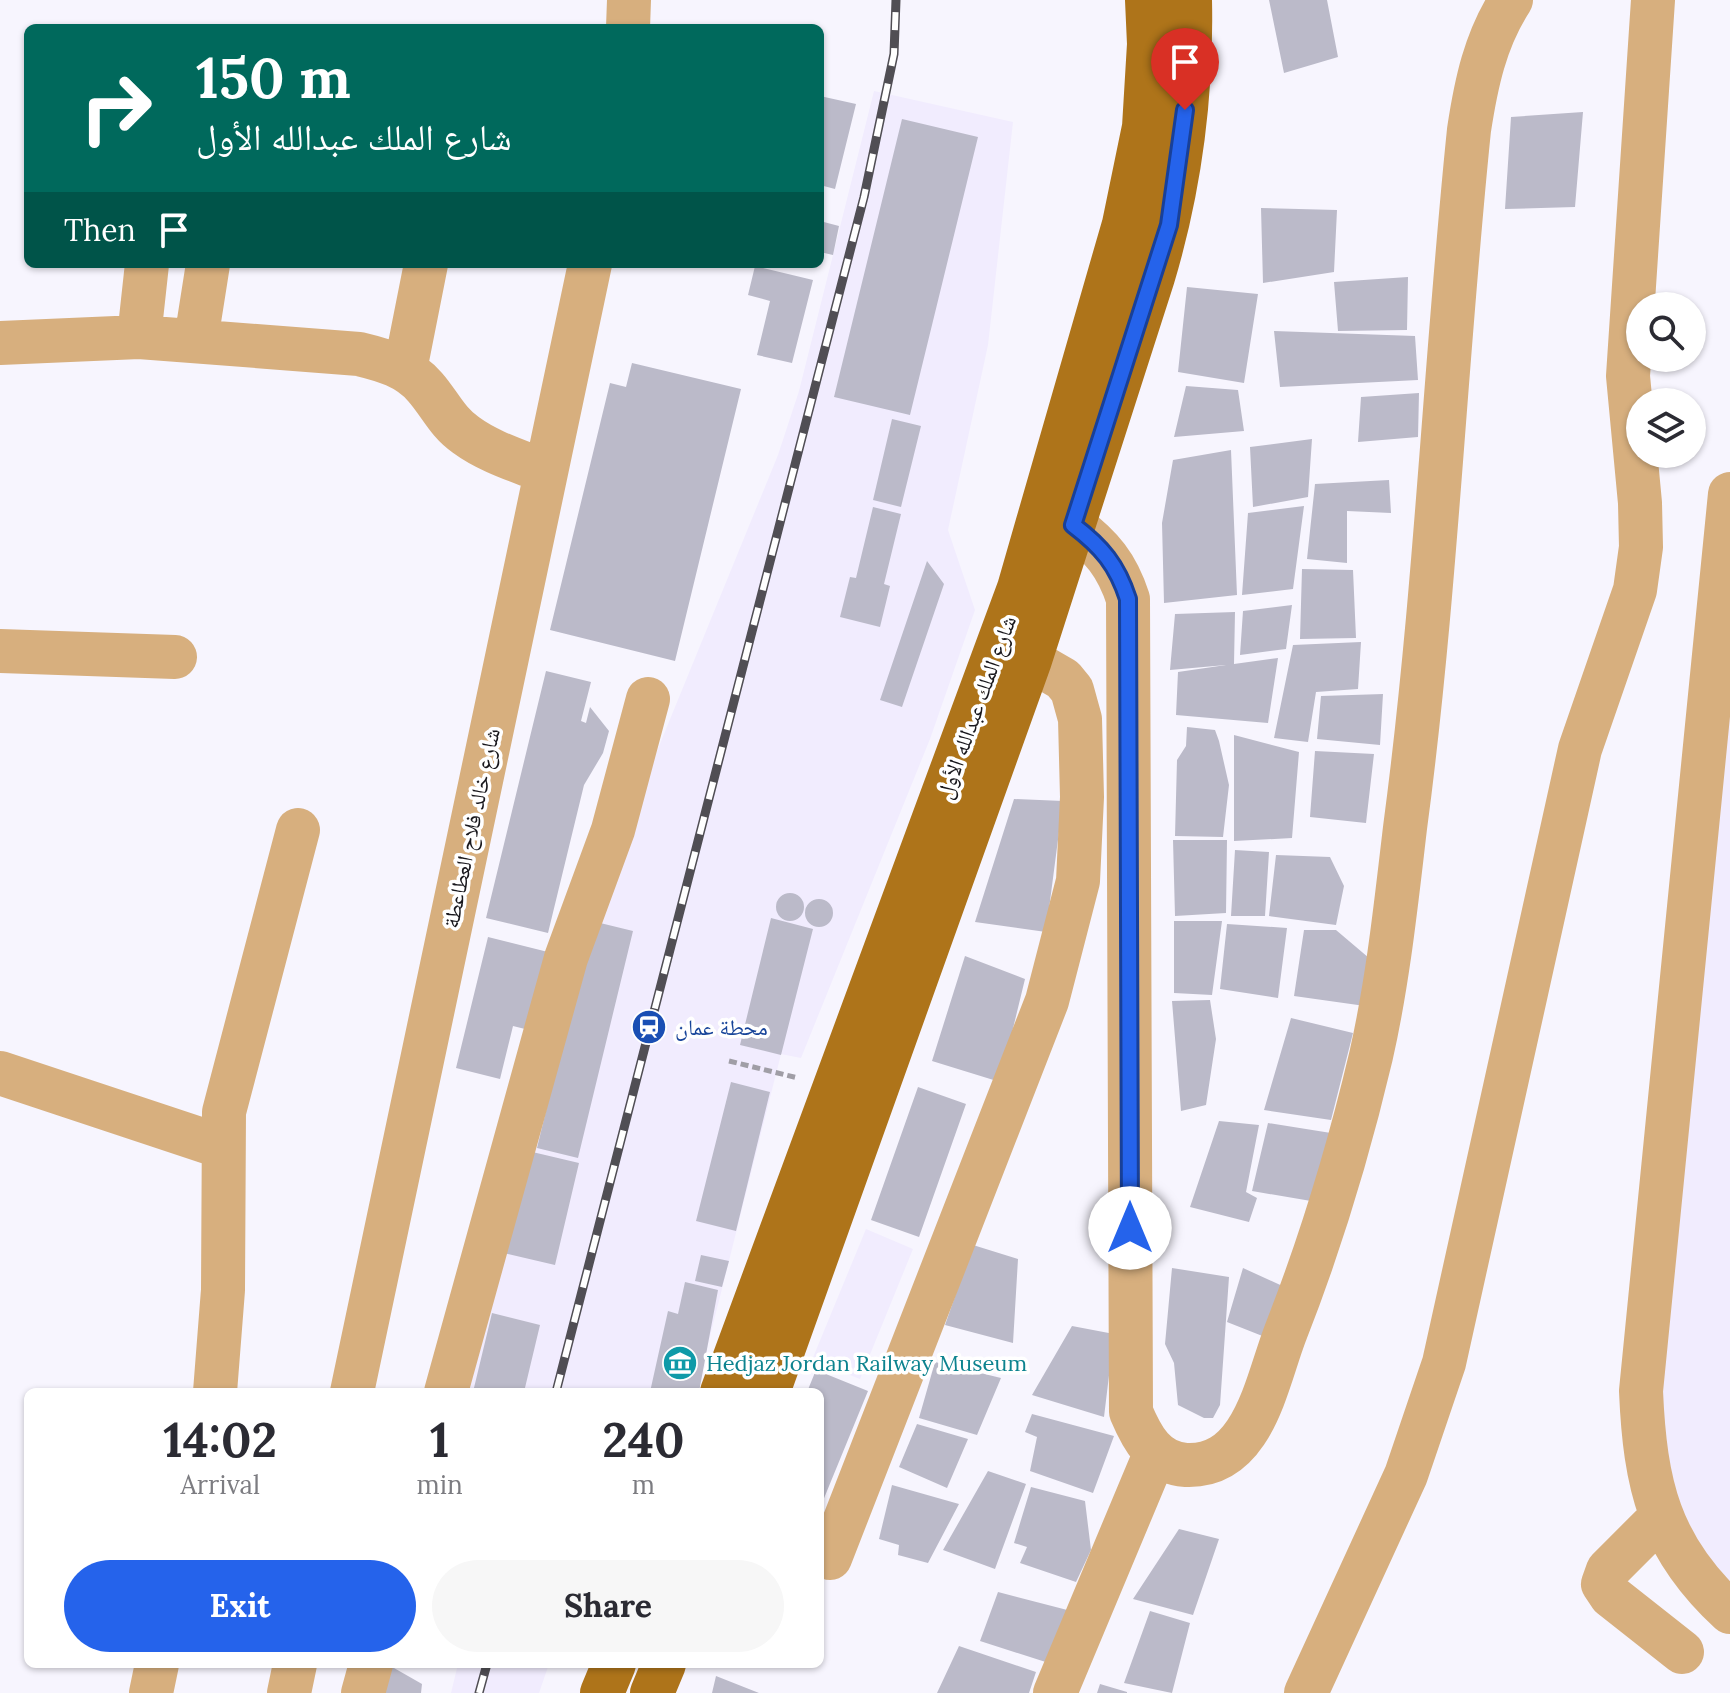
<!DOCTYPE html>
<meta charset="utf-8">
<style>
:root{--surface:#fff;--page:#f7f7f7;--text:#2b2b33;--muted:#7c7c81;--accent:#2563eb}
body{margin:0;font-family:Lora,"Noto Naskh Arabic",serif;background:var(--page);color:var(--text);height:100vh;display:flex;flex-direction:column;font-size:30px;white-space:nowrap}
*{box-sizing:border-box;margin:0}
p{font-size:26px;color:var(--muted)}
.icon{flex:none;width:44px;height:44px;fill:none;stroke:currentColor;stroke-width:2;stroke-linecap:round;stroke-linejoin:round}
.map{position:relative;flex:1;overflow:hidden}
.sheet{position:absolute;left:24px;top:1388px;width:800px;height:280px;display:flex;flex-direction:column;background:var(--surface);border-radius:12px;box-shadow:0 2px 6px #0004}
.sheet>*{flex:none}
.guide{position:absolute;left:24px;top:24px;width:800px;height:244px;border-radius:12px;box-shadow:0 2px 6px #0004;background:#00695c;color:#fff;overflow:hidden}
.controls{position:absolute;left:1626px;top:292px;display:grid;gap:16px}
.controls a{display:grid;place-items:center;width:80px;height:80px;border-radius:50%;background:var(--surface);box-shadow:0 2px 6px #0004;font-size:40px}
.pin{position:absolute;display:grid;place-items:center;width:68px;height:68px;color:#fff;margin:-82px -34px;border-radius:50% 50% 50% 0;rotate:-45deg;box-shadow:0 0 8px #0007}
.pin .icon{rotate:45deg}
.me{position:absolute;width:88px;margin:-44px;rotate:0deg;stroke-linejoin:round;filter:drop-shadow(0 0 6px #0008)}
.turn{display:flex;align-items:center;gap:28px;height:168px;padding:0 40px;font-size:36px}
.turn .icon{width:104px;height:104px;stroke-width:2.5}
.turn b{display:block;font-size:56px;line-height:68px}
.then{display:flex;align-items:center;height:76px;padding:0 40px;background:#0003;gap:16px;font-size:30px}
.eta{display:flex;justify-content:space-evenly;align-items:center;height:136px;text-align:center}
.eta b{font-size:48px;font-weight:700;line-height:56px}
.cta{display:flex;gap:16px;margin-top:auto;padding:16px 40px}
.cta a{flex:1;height:92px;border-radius:48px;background:var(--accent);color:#fff;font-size:32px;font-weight:700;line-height:92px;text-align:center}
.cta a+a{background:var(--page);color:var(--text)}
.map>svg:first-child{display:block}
.built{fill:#f1ecfe}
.building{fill:#bbbac9}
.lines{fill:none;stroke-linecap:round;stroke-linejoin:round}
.path{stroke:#a09ea6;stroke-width:5;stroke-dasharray:8 4;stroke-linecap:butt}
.minor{stroke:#d7af7e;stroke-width:44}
.major{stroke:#ae741a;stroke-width:44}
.rail-casing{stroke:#504e54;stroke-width:9}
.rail{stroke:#fff;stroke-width:6;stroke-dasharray:18;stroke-linecap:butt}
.route-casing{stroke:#184099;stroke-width:20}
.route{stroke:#2563eb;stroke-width:14}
.labels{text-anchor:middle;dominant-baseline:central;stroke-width:7;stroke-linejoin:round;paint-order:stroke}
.street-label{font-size:22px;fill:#18171c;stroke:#fff}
.transit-label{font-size:22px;fill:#164399;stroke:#fff;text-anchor:start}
.culture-label{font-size:22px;fill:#0d838f;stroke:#fff;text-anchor:start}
</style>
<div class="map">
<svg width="1730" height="1693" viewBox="0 0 1730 1693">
<rect width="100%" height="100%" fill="#f7f5fe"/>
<path class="built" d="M 874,91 L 1013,122 L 988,345 L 948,530 L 975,610 L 930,739 L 801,1058 L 781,1054 L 696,1392 L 468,1392 L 588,920 L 778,455 L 799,391 Z
M 1730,625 L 1730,1582 L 1703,1561 L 1667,1499 L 1656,1375 Z
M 866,1229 L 913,1249 L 860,1379 L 812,1360 Z
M 458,1664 L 549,1664 L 539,1693 L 451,1693 Z"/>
<path class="building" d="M 1269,0 L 1327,0 L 1338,57 L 1284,73 Z
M 820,96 L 856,104 L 835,189 L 820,185 Z
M 1583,112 L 1575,207 L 1505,209 L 1511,117 Z
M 902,119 L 978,137 L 910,415 L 834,397 Z
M 1261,208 L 1337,210 L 1334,272 L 1263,283 Z
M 820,221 L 839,226 L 833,255 L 820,252 Z
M 755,266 L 813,280 L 792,363 L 757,355 L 770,301 L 748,295 Z
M 1408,277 L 1407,330 L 1338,331 L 1334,282 Z
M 1187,287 L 1258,294 L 1244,383 L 1178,372 Z
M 1274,331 L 1415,336 L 1418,380 L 1280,387 Z
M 632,363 L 741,389 L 675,661 L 550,630 L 610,383 L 626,387 Z
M 1186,386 L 1238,390 L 1244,431 L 1174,437 Z
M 1419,393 L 1418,437 L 1358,442 L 1361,397 Z
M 892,419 L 921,426 L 901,507 L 873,500 Z
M 1312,439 L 1308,497 L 1253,507 L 1250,447 Z
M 1231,450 L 1237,595 L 1164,603 L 1162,523 L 1173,460 Z
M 1389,480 L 1391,513 L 1347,511 L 1347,563 L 1307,559 L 1315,484 Z
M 1304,506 L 1293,589 L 1242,595 L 1248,513 Z
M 873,507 L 901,514 L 884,584 L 890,586 L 880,627 L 840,617 L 850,577 L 856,578 Z
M 927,561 L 944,584 L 902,707 L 880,700 Z
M 1302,569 L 1353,570 L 1356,638 L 1300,639 Z
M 1292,605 L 1286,649 L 1240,655 L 1243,611 Z
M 1235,612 L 1234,664 L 1278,658 L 1268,723 L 1176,715 L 1178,672 L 1226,665 L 1170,670 L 1175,614 Z
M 1361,642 L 1358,689 L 1316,692 L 1308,742 L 1274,738 L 1293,645 Z
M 546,671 L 591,682 L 581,721 L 586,723 L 590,707 L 609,731 L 603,753 L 584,785 L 548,933 L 486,918 Z
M 1383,694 L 1380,745 L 1317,739 L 1321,696 Z
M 1187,727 L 1215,730 L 1219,741 L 1229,785 L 1223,837 L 1175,836 L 1177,760 L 1186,746 Z
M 1234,735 L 1299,752 L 1292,838 L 1234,841 Z
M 1315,751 L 1374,754 L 1366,823 L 1310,817 Z
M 1014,799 L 1063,801 L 1046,932 L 975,922 Z
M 1173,840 L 1227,840 L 1226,913 L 1175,916 Z
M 1235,850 L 1269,852 L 1265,916 L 1231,916 Z
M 1276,855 L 1330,857 L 1344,886 L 1336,925 L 1269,916 Z
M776 907a14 14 0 1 1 28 0a14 14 0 1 1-28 0Z
M805 913a14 14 0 1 1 28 0a14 14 0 1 1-28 0Z
M 771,918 L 813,929 L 781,1055 L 740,1045 Z
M 592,921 L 633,931 L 578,1158 L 537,1148 Z
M 1174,921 L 1222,921 L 1212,995 L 1174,993 Z
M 1227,924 L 1287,928 L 1278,998 L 1220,989 Z
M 1304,930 L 1336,930 L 1369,958 L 1365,1006 L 1294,996 Z
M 488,937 L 548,952 L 529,1030 L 513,1026 L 500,1079 L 456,1068 Z
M 965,956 L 1025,979 L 1000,1082 L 932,1061 Z
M 1210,1000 L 1216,1039 L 1206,1105 L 1181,1111 L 1172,1001 Z
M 1291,1018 L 1353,1033 L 1331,1120 L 1264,1110 Z
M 731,1082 L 770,1092 L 736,1231 L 696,1221 Z
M 918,1087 L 966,1104 L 919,1237 L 871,1220 Z
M 1219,1121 L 1259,1125 L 1246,1192 L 1257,1198 L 1249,1222 L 1190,1207 Z
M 1268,1123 L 1331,1133 L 1311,1201 L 1252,1191 Z
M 524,1150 L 579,1163 L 555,1265 L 499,1252 Z
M 973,1245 L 1018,1259 L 1013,1343 L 945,1325 Z
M 701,1255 L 729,1261 L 722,1287 L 695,1281 Z
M 1172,1268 L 1229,1277 L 1220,1405 L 1213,1418 L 1204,1418 L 1178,1405 L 1174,1363 L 1165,1344 Z
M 1243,1268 L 1289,1289 L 1270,1339 L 1227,1322 Z
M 685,1282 L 718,1290 L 699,1392 L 650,1392 L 668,1311 L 678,1314 Z
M 492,1313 L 540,1325 L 524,1392 L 473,1392 Z
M 1072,1326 L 1114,1334 L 1104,1417 L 1032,1395 Z
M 935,1362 L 1001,1378 L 977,1435 L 919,1418 Z
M 816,1370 L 868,1391 L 820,1508 L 820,1392 L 807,1392 Z
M 1032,1414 L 1114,1436 L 1093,1493 L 1030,1471 L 1037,1437 L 1025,1432 Z
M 917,1424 L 968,1439 L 947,1488 L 899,1467 Z
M 988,1471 L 1026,1484 L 995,1569 L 943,1550 Z
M 892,1485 L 959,1504 L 928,1563 L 898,1555 L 899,1545 L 879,1539 Z
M 1031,1487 L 1085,1501 L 1091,1550 L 1076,1582 L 1020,1563 L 1027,1547 L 1014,1543 Z
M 1179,1529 L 1219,1539 L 1193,1615 L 1133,1599 Z
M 998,1592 L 1075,1612 L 1055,1665 L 980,1641 Z
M 1150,1611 L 1190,1623 L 1172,1693 L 1124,1683 Z
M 959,1646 L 1036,1672 L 1029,1693 L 937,1693 Z
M 387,1664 L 422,1684 L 421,1693 L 376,1693 Z
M 716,1676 L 759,1693 L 712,1693 Z
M 1100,1684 L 1127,1692 L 1127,1693 L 1097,1693 Z"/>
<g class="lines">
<path class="path" d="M 729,1061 L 798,1078"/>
<path class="minor" d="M 628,28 L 629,0
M 139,337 L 147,264
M 196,340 L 208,264
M 0,343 L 139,337 L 359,354 C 384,360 408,367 425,387 C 440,404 447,422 466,435 C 489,452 519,461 546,472
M 405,370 L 426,264
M 1730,494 L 1641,1391 C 1645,1484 1659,1547 1730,1612
M 1073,525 C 1102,547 1117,565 1128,599 L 1131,1412 C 1142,1438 1155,1463 1186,1465 C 1253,1468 1266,1384 1285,1334 C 1320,1245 1349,1149 1371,1056 C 1388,981 1396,904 1405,828 C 1436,596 1445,362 1469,130 C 1476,84 1485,40 1511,0
M 0,651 L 175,657
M 0,1073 L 223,1147
M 215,1392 L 223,1290 L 224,1112 L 298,830
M 352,1392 L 590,264
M 446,1392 L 566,958 L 613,830 L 648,699
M 1660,1518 L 1608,1570 L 1603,1584 L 1611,1596 L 1682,1652
M 830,1558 L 1047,1001 L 1078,881 L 1082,797 L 1080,719 L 1072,690 L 1063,679 L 1030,660
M 151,1693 L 157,1664
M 289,1693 L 295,1664
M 363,1693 L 371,1664
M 1055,1693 L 1155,1454
M 1306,1693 L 1406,1475 L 1444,1363 L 1580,749 L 1635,590 L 1641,547 L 1640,503 L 1628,376 L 1653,0"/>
<path class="major" d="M 722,1392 L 1019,588 L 1124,224 L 1144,127 L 1149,44 L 1147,0
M 768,1392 L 1030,660 L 1153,277 C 1180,187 1192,94 1190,0
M 602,1693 L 614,1664
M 652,1693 L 664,1664"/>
<g class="rail-casing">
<path id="rail" d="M 556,1392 L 864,197 L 894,54 L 896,0
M 479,1693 L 487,1664"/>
</g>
<use href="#rail" class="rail"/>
</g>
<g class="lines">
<g class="route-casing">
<path id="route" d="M 1130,1228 L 1128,599 C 1117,565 1102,547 1073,525 L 1169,225 L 1185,110"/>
</g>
<use href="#route" class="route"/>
</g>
<defs>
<g id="station-disc" transform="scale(1.8)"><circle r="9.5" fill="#1a4fb4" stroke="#fff"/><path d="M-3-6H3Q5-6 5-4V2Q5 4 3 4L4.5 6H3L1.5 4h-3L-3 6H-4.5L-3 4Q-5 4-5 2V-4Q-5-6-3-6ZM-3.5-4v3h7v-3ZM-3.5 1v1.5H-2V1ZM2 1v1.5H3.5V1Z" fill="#fff"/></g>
<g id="museum-disc" transform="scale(1.8)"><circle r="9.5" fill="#0f9aa8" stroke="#fff"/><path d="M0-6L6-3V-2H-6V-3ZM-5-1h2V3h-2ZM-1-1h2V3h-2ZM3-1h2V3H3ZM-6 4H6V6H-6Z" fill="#fff"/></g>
</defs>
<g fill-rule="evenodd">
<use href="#station-disc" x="649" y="1027"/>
<use href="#museum-disc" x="680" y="1363"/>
</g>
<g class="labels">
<g class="street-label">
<text transform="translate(976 707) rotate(-70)">شارع الملك عبدالله الأول</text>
<text transform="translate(471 828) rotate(-78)">شارع خالد فلاح العطاعطة</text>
</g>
<g class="transit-label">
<text x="675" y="1027">محطة عمان</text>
</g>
<g class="culture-label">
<text x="706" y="1363">Hedjaz Jordan Railway Museum</text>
</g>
</g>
</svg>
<div class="controls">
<a><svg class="icon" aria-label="search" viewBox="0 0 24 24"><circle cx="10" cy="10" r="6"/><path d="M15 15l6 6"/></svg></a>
<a><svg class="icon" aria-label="layers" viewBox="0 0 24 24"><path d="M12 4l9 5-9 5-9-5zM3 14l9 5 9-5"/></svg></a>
</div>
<div class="pin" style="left:1185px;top:110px;background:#d93025"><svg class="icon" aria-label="arrive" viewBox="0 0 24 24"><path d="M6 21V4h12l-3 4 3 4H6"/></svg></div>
<svg class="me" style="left:1130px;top:1228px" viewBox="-20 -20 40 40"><circle r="19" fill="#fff"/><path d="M0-13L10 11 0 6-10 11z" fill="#2563eb"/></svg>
<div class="guide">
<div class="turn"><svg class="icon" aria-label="right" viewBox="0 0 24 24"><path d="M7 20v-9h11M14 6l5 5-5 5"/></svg><div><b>150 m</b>شارع الملك عبدالله الأول</div></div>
<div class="then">Then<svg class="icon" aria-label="arrive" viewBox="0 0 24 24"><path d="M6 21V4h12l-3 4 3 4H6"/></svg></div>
</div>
<section class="sheet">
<div class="eta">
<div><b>14:02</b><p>Arrival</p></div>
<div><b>1</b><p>min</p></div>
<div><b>240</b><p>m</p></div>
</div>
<div class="cta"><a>Exit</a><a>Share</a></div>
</section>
</div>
